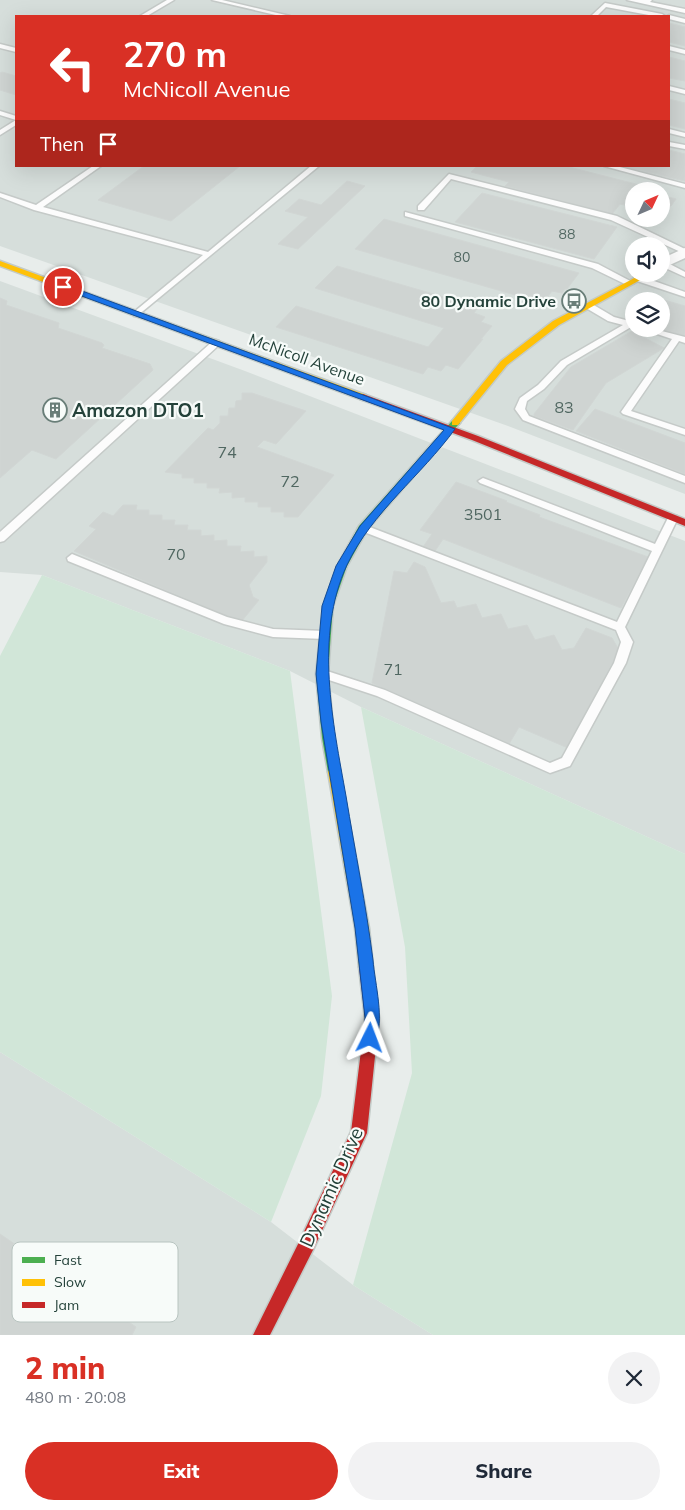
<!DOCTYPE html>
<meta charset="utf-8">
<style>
:root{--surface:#fff;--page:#f2f2f3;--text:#1f2937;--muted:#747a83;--accent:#d93025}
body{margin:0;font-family:Mulish,sans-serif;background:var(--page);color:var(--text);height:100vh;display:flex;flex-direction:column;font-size:19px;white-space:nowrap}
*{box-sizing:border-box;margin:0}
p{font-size:16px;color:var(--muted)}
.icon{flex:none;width:28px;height:28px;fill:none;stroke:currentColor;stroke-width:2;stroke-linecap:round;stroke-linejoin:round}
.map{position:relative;height:1335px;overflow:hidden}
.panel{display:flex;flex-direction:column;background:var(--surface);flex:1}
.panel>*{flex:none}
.hud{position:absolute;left:15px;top:15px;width:655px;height:152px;border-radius:0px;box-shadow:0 5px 20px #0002;background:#d93025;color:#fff;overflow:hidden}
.needle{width:32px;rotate:46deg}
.fabs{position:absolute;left:625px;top:182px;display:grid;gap:10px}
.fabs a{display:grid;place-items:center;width:45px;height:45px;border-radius:50%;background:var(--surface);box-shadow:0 5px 20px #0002;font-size:25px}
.pin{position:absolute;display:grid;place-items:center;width:42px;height:42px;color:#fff;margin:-21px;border:2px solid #fff;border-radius:50%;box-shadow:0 1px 5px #0007}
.me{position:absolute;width:55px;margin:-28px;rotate:3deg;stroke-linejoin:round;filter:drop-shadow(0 0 4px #0008)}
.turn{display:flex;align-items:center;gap:18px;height:105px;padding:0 25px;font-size:22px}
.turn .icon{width:65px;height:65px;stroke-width:2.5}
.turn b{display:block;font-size:35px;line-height:42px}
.then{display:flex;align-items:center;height:48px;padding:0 25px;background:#0003;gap:10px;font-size:19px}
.round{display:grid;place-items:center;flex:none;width:52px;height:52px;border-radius:26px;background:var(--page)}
.summary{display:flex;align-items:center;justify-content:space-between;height:85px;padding:0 25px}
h1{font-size:30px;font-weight:800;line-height:38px;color:var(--accent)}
.cta{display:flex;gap:10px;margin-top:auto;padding:10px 25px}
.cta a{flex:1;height:58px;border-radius:30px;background:var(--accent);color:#fff;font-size:20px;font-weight:800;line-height:58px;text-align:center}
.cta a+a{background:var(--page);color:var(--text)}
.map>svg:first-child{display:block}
.built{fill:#d6dedb;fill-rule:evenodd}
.green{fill:#d1e6d8}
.building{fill:#cfd4d2;stroke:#d1d6d4}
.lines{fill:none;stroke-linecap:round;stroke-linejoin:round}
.lane-casing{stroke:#c5cac8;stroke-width:3}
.street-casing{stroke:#c5cac8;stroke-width:3}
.fast-casing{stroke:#c3cbc8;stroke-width:3}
.slow-casing{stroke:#c3cbc8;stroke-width:3}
.jam-casing{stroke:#c3cbc8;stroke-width:3}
.lane{fill:#fcfcfc;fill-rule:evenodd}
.street{fill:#fcfcfc;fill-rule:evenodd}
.fast{fill:#4caf50;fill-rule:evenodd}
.slow{fill:#ffc107;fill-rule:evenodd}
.jam{fill:#c62828;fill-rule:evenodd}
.route{fill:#1a73e8;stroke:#114b97}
.labels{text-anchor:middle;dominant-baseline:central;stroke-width:4.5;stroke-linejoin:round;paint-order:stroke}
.far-number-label{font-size:14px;fill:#506761}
.far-poi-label{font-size:16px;font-weight:bold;fill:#24423a;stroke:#f7fbf9;text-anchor:end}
.far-street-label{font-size:16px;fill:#24423a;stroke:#f7fbf9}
.number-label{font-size:16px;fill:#506761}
.poi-label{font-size:19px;font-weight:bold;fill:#24423a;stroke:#f7fbf9;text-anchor:start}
.street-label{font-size:19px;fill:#24423a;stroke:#f7fbf9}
.key{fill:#f7fbf9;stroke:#b8c4c0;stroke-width:1}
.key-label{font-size:14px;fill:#24423a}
</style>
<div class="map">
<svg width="685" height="1335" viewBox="0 0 685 1335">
<rect width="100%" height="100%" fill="#e8edeb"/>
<path class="built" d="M 0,0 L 685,0 L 685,494 L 508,426 L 0,246 ZM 16,16 L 669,16 L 669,166 L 16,166 ZM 634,191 L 661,191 L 661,219 L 634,219 ZM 634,246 L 661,246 L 661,274 L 634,274 ZM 634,301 L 661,301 L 661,329 L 634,329 Z
M 0,281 L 245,371 L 685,541 L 685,854 L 361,707 L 290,671 L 42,575 L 0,572 Z
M 0,1052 L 271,1222 L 353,1285 L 433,1335 L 0,1335 Z"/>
<path class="green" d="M 42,575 L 290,671 L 332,996 L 321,1096 L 271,1222 L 0,1052 L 0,656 Z
M 361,707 L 685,854 L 685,1335 L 433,1335 L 353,1285 L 412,1073 L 405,947 Z"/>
<path class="building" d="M 669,23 L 685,27 L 685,46 L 669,42 Z
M 669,57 L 685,61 L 685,81 L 669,78 Z
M 2,72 L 16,76 L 16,95 L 0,90 L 0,73 Z
M 669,99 L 685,103 L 685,129 L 669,125 Z
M 669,150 L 685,154 L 685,181 L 623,167 L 669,166 Z
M 144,166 L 240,166 L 171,221 L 98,200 Z
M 477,166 L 565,166 L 663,191 L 661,193 L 661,191 L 634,191 L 634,207 L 620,204 L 612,214 L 505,186 L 509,182 L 471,172 Z
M 347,181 L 365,186 L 298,249 L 278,244 L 308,217 L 285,211 L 288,209 L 299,199 L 321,205 Z
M 482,193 L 617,227 L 594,259 L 455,222 Z
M 661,195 L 676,199 L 671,206 L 667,206 L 665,208 L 668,211 L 661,211 Z
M 384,219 L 579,273 L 567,289 L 565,289 L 562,293 L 552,291 L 543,303 L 355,249 Z
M 337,266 L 478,307 L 474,313 L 485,317 L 481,322 L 492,326 L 481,339 L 483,339 L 458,369 L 446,365 L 441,371 L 428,367 L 423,374 L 276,327 L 296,306 L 428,347 L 444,328 L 315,288 Z
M 0,298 L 7,301 L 6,305 L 59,323 L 58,328 L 102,343 L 104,345 L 102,348 L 150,364 L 153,370 L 56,459 L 32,450 L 0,478 Z
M 664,300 L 685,306 L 685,337 L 658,329 L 661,329 L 661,302 Z
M 632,331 L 664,348 L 606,383 L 573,430 L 534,416 L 534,414 L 571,367 Z
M 242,393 L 252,393 L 306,411 L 276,444 L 264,440 L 257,447 L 334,475 L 298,517 L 284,517 L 284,512 L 271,512 L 271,507 L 258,507 L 258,502 L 245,502 L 245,497 L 232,498 L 232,492 L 219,493 L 220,488 L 207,488 L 207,483 L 194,483 L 194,478 L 182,478 L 182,474 L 165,472 L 208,428 L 213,430 L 220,423 L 220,416 L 228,416 L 229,408 L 235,408 L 236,401 L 242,400 Z
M 595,409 L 685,443 L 685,474 L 576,431 Z
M 456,482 L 507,501 L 506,502 L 540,515 L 539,517 L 648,557 L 621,608 L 443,539 L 435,551 L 423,547 L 432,534 L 420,530 Z
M 123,505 L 137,505 L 136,510 L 149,510 L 149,515 L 162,515 L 162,520 L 175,520 L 174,525 L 188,525 L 187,530 L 201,530 L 201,536 L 214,535 L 214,541 L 227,540 L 227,546 L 241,546 L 240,552 L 254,551 L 254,557 L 267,556 L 267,562 L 249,585 L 253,597 L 259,600 L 241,622 L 74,551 L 96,529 L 89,526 L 103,512 L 113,516 Z
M 414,562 L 425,567 L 441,603 L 454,601 L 457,608 L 476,604 L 482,618 L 501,614 L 508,629 L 527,625 L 535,640 L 554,635 L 562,650 L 574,648 L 586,628 L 612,638 L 619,650 L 568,748 L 519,727 L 509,744 L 372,683 L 394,571 L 407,573 Z
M 0,1234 L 136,1327 L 132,1335 L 0,1335 Z"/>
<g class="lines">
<g class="lane-casing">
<path id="lane" d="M 167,0 L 174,0 L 147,16 L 140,16 Z
M 212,0 L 222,0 L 290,16 L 280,16 Z
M 627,0 L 652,0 L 650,2 L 685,9 L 685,13 Z
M 605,3 L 662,14 L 665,16 L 654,16 L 606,7 L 597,16 L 591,16 Z
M 669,15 L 685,19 L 685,23 L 669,19 L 669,16 L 667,16 Z
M 0,44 L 16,48 L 16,52 L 0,48 Z
M 669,46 L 685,50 L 685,54 L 669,50 Z
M 669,86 L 685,90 L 685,94 L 669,90 Z
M 0,111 L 16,116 L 16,120 L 0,115 Z
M 16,120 L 16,125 L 0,135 L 0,130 Z
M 669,129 L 685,133 L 685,137 L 669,133 Z
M 669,142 L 685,145 L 685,149 L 669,146 Z
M 93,166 L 101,166 L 43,207 L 208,252 L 311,166 L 319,166 L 137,316 L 134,316 L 134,312 L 203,255 L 34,210 L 0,197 L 0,193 L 36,205 Z
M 604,166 L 616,166 L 685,184 L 685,188 Z
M 449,174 L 617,216 L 685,249 L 685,254 L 611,220 L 451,179 L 424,210 L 418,210 L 418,206 Z
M 405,212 L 598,264 L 634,283 L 627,285 L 592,268 L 405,216 Z
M 661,262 L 666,262 L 685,272 L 685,277 L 661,266 Z
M 634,276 L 640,276 L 685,292 L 685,297 L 634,280 Z
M 586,304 L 592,304 L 614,317 L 633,322 L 634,327 L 631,327 L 567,365 L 544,389 L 527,401 L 525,409 L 529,416 L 685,476 L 685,483 L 523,420 L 515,409 L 520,398 L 538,385 L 561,361 L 623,325 L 608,321 L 586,308 Z
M 642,329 L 654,329 L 685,337 L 685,343 L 679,341 L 631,411 L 685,429 L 685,435 L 623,414 L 621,412 L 672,339 Z
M 216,340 L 219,341 L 219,345 L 4,541 L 0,542 L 0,532 L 213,341 Z
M 483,478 L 655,544 L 669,516 L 677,516 L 678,518 L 625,627 L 633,642 L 626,663 L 570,766 L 550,773 L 377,696 L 320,677 L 318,674 L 320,671 L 324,670 L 385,690 L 550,763 L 562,758 L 614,663 L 621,642 L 616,630 L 359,530 L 358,528 L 363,525 L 367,526 L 617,622 L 652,551 L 480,483 L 478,481 Z
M 72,554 L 227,617 L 273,629 L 325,631 L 330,635 L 325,639 L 273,637 L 224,624 L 68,561 L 67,558 Z"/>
</g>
<g class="street-casing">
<path id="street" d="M 685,248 L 685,258 L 661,269 L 661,259 Z"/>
</g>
<g class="fast-casing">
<path id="fast" d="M 455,420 L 460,423 L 458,425 L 367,530 L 347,566 L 333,606 L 328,674 L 334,738 L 340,772 L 338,776 L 334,777 L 330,776 L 328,772 L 322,738 L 316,674 L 323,606 L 337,566 L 359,526 L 452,421 Z"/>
</g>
<g class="slow-casing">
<path id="slow" d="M 0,261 L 366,395 L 367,397 L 363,400 L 360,399 L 0,266 Z
M 642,274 L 651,274 L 559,325 L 507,365 L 458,425 L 452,425 L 452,421 L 501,361 L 553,321 Z
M 334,767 L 338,768 L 340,772 L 369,928 L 373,967 L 371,972 L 366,974 L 361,972 L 359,967 L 355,928 L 328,772 L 330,768 Z"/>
</g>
<g class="jam-casing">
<path id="jam" d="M 363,394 L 478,436 L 685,519 L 685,526 L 472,440 L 360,399 L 359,397 Z
M 366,960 L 371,962 L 373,967 L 379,1018 L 367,1133 L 313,1250 L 270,1335 L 253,1335 L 301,1238 L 351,1132 L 365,1018 L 359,967 L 361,962 Z"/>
</g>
<use href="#lane" class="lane"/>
<use href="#street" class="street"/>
<use href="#fast" class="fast"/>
<use href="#slow" class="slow"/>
<use href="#jam" class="jam"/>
</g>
<path class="route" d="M 60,285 L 66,285 L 455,429 C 421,476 372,512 347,565 C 314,636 333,723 346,796 C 355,851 366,905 373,960 C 375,985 385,1019 375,1043 L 370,1045 L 365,1043 L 363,1038 L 365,1018 L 355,928 L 321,722 L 316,674 L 322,606 L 336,566 L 360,526 L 444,430 L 60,288 Z"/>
<defs>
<g id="bus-ring" transform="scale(1.25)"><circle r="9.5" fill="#f7fbf9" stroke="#697e78" stroke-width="1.5"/><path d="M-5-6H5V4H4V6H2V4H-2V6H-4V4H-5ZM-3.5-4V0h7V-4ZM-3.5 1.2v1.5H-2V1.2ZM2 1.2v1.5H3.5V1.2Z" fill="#697e78"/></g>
<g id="building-ring" transform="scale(1.25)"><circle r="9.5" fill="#f7fbf9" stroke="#697e78" stroke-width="1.5"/><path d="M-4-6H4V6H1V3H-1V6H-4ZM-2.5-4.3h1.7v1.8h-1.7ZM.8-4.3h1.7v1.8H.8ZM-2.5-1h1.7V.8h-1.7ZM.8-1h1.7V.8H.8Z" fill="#697e78"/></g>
</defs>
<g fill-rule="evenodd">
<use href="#bus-ring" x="574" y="301"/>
<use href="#building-ring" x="55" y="410"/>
</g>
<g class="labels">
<g class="far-number-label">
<text x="567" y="234">88</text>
<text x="462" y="257">80</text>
</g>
<g class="far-poi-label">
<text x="556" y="301">80 Dynamic Drive</text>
</g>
<g class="far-street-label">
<text transform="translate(307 359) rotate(20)">McNicoll Avenue</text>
</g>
<g class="number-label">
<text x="564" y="407">83</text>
<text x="227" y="452">74</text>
<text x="290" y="481">72</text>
<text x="483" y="514">3501</text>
<text x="176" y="554">70</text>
<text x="393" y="669">71</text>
</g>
<g class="poi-label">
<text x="72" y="410">Amazon DTO1</text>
</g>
<g class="street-label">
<text transform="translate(331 1187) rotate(-66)">Dynamic Drive</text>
</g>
</g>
<rect x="12" y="1242" width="166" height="80" rx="8" class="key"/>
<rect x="22" y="1257" width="23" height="6" fill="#4caf50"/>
<rect x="22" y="1279" width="23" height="7" fill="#ffc107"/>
<rect x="22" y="1302" width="23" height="6" fill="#c62828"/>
<g class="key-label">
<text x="54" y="1265">Fast</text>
<text x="54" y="1287">Slow</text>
<text x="54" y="1310">Jam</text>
</g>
</svg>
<div class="fabs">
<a><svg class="needle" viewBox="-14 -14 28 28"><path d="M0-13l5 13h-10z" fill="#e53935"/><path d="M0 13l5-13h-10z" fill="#747a83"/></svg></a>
<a><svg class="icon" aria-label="sound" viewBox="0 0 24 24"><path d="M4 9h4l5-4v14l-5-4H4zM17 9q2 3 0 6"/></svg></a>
<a><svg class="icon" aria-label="layers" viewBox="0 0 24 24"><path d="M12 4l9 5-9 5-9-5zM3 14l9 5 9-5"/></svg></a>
</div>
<div class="pin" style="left:63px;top:287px;background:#d93025"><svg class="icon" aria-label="arrive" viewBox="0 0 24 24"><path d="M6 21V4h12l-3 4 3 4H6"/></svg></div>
<svg class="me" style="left:370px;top:1038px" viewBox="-20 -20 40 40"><path d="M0-17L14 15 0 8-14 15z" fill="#1a73e8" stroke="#fff" stroke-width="4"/></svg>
<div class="hud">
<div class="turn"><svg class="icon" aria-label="left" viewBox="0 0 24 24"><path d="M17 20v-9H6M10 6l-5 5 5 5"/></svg><div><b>270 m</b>McNicoll Avenue</div></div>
<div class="then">Then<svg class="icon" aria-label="arrive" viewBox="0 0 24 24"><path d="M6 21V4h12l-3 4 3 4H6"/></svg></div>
</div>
</div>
<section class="panel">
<div class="summary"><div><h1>2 min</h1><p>480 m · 20:08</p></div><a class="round"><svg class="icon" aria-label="close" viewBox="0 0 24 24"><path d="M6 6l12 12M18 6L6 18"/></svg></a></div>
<div class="cta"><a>Exit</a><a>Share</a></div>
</section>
